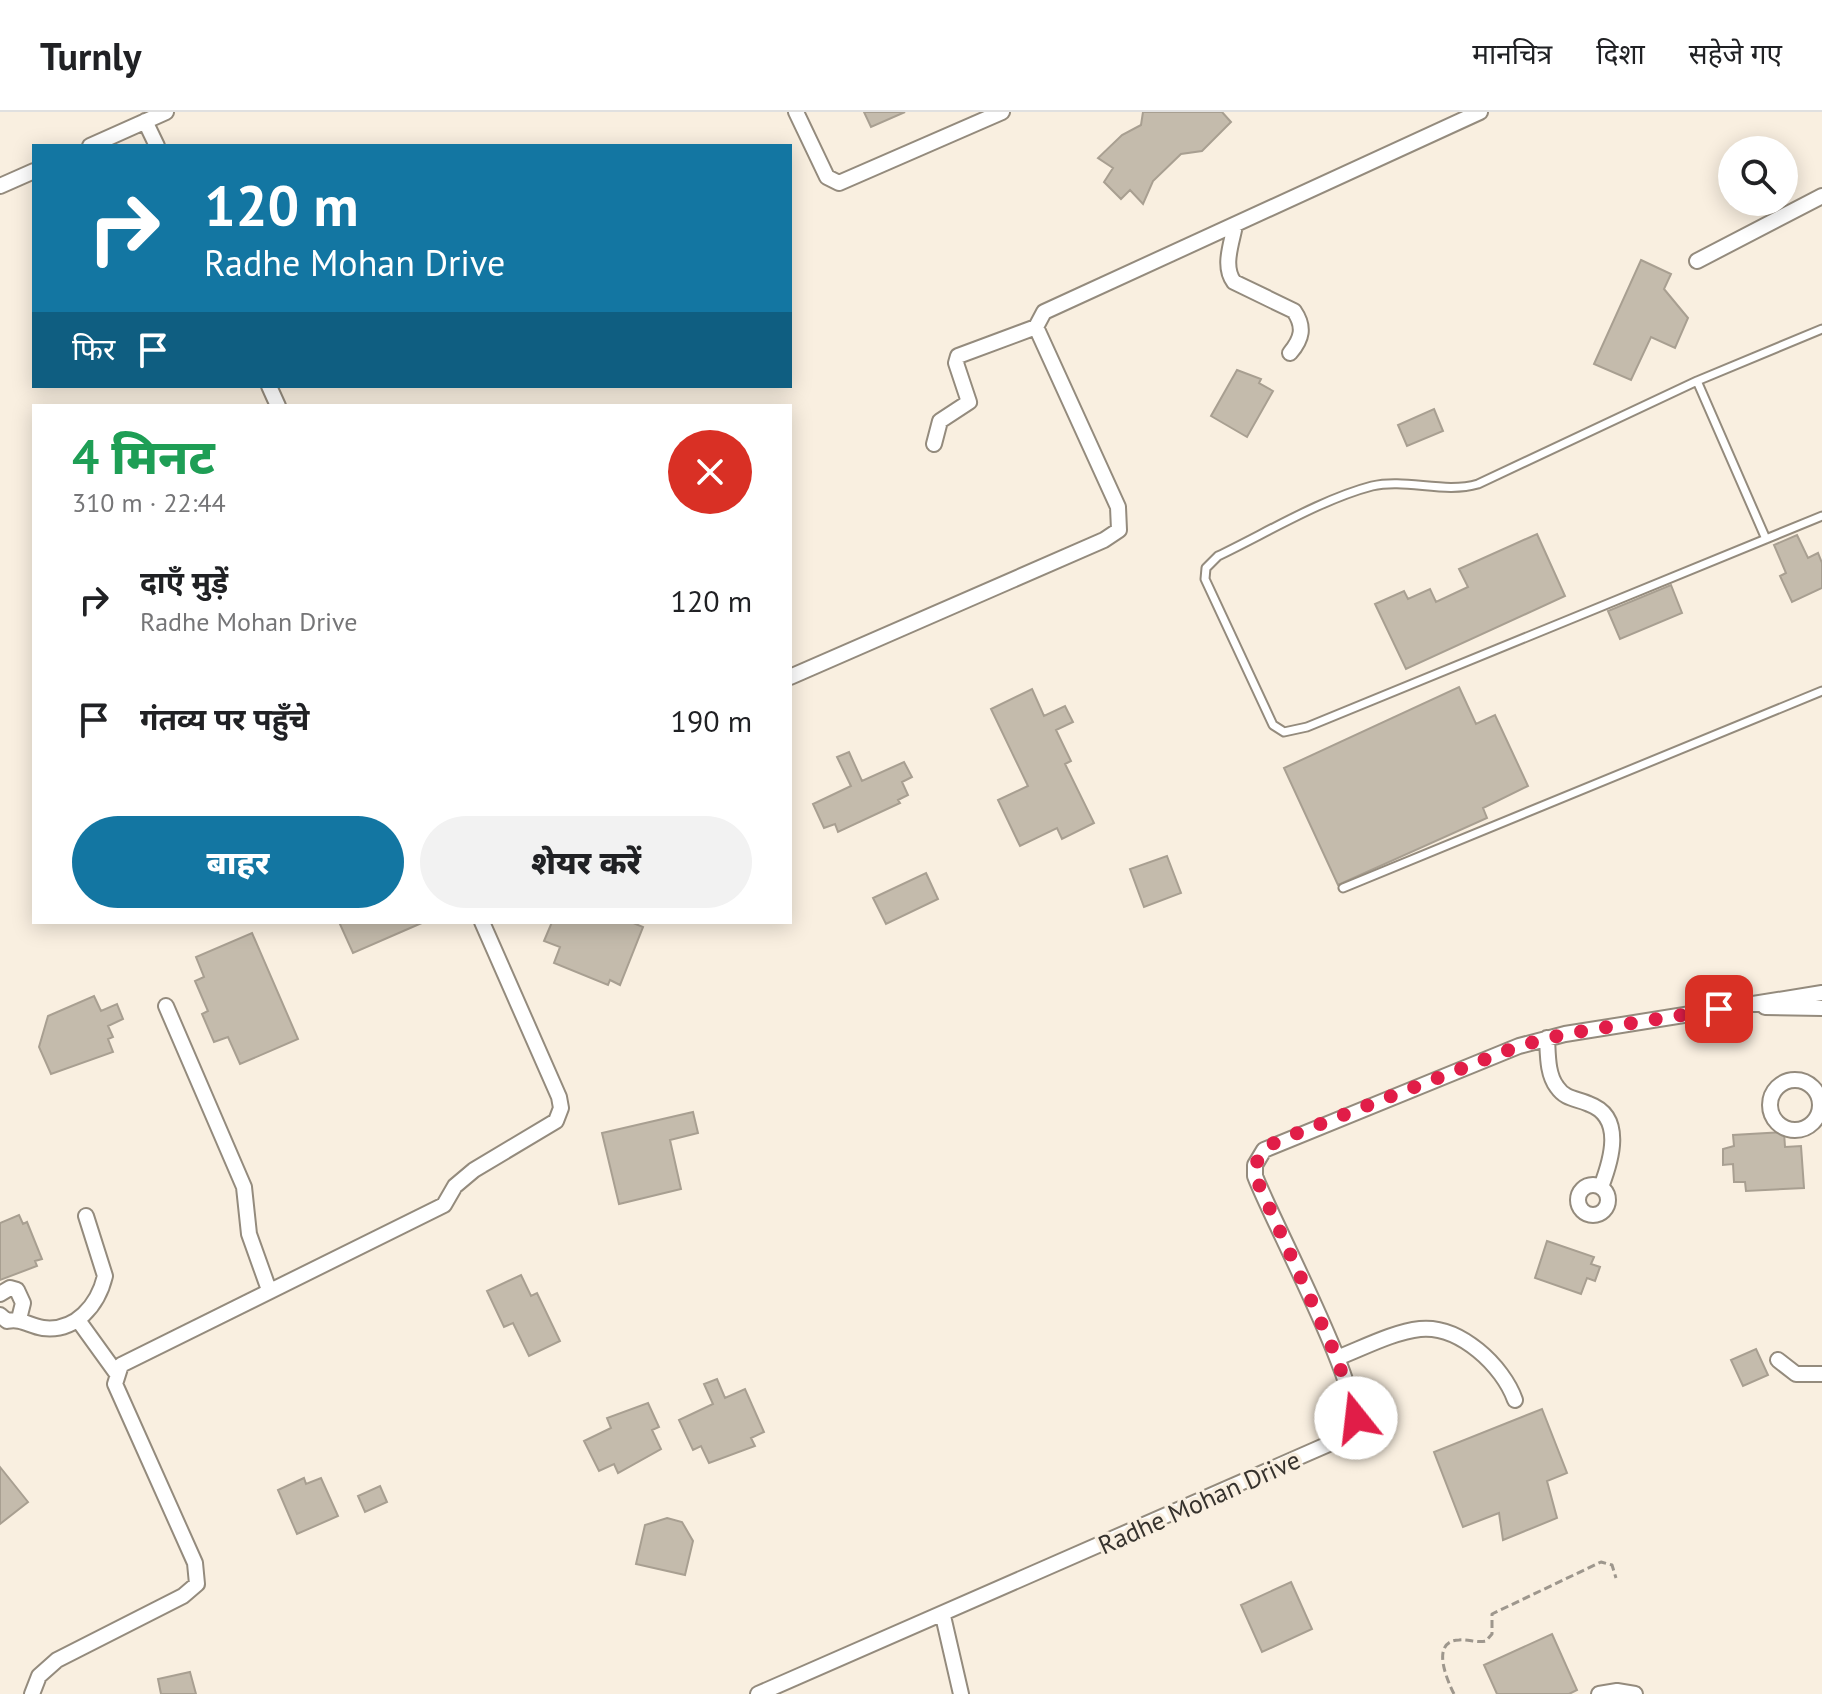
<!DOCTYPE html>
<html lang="hi">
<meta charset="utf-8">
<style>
:root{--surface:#fff;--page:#f2f2f2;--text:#202124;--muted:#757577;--line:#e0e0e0;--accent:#1376a2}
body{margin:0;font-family:"PT Sans","Noto Sans Devanagari",sans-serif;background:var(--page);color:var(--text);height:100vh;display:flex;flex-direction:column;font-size:30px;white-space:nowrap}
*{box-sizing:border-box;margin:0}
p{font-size:26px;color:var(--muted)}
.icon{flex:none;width:44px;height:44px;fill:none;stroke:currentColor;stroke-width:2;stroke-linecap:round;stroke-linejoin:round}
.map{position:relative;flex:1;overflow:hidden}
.panel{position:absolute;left:32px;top:292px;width:760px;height:520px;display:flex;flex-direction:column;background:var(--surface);border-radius:0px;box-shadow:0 4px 20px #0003}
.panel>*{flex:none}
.banner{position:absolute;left:32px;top:32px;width:760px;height:244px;border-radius:0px;box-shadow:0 4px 20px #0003;background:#1376a2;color:#fff;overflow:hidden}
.fabs{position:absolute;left:1718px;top:24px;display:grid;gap:16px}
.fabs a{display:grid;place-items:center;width:80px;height:80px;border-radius:50%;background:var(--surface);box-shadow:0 4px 20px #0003;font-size:40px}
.pin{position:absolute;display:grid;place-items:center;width:68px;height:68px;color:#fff;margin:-34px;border-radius:16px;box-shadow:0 4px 12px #0006}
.me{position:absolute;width:88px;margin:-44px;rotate:344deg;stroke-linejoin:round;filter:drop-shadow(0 0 6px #0008)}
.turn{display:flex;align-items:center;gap:28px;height:168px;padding:0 40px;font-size:36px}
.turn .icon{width:104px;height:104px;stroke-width:2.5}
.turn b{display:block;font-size:56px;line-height:68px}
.then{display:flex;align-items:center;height:76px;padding:0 40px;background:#0003;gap:16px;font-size:30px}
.round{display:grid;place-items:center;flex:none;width:84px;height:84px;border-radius:42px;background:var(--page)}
.head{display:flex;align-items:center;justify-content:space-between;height:136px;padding:0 40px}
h1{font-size:48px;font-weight:800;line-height:60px;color:#1e9e55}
.cta{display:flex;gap:16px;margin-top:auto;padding:16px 40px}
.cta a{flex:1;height:92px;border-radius:48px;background:var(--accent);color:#fff;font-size:32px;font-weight:800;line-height:92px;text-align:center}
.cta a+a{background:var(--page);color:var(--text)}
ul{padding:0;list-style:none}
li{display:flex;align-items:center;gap:24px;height:120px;padding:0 40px}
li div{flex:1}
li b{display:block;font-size:30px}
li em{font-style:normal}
header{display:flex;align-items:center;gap:48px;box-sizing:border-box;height:112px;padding:0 40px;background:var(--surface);border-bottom:2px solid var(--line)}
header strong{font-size:38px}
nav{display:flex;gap:44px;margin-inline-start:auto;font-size:28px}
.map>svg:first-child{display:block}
.building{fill:#c4bbac;stroke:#a89f91;stroke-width:2}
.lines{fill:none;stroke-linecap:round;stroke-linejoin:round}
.service-casing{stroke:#948b7d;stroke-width:11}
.minor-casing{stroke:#948b7d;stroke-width:18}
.path{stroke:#9e978d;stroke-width:3;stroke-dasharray:8 4;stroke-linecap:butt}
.service{stroke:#fff;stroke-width:7}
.minor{stroke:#fff;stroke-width:14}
.route{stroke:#e11d48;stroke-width:14;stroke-dasharray:0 25.2}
.labels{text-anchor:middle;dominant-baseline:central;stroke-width:7;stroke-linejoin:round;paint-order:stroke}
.street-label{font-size:26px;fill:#37332e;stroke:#f9efe0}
</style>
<header>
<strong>Turnly</strong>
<nav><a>मानचित्र</a><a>दिशा</a><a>सहेजे गए</a></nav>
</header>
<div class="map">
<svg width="1822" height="1582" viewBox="0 0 1822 1582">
<rect width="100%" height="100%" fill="#f9efe0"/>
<path class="building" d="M 864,0 L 905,0 L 871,15 Z
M 1143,0 L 1222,0 L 1231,10 L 1202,39 L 1181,42 L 1153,69 L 1143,92 L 1130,78 L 1121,87 L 1104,70 L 1113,56 L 1098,46 L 1122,23 L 1141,13 Z
M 1641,148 L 1671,162 L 1664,177 L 1688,206 L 1675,236 L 1651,225 L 1631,268 L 1594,252 Z
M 1237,258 L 1261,267 L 1259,271 L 1273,279 L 1247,325 L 1211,304 Z
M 1434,297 L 1443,319 L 1407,334 L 1398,313 Z
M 1537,422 L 1565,484 L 1406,557 L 1375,492 L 1404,479 L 1408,487 L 1430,477 L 1436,490 L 1468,475 L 1459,457 Z
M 1797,423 L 1808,446 L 1818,441 L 1822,451 L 1822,476 L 1792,490 L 1780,464 L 1786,461 L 1774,433 Z
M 1671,473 L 1682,501 L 1620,527 L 1608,499 Z
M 1459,575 L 1476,612 L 1495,603 L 1528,674 L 1483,696 L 1487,706 L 1338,773 L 1284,656 Z
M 1032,577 L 1044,604 L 1065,594 L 1073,610 L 1056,618 L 1071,649 L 1065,652 L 1094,711 L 1062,727 L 1057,716 L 1020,734 L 998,688 L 1028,674 L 991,597 Z
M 849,640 L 862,669 L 904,650 L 912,665 L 902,670 L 908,683 L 898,688 L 900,691 L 838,720 L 835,712 L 824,716 L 813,692 L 851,674 L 837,645 Z
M 1167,744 L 1181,781 L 1144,795 L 1130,757 Z
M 926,761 L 938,787 L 886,812 L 873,786 Z
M 339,810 L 424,810 L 353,841 Z
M 552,810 L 631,810 L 643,815 L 620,873 L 610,868 L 608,873 L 554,851 L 560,835 L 544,829 Z
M 252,821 L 298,927 L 240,952 L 228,925 L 214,930 L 202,902 L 208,899 L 195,869 L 204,865 L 196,845 Z
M 94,884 L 101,899 L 117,892 L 123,907 L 108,914 L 113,925 L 108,927 L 113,940 L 51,962 L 39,935 L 48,904 Z
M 693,1000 L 698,1021 L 670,1028 L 681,1077 L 619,1092 L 602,1021 Z
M 1784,1020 L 1785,1035 L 1801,1034 L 1804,1076 L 1746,1079 L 1745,1070 L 1734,1070 L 1733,1052 L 1723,1053 L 1723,1037 L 1734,1034 L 1733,1023 Z
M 19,1103 L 23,1112 L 27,1110 L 42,1147 L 35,1149 L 37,1154 L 0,1168 L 0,1111 Z
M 1547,1129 L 1594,1145 L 1591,1152 L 1600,1155 L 1595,1169 L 1587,1166 L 1581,1182 L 1535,1166 Z
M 521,1163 L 531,1184 L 537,1181 L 560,1229 L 529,1244 L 513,1211 L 504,1215 L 487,1179 Z
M 1756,1237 L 1768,1263 L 1743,1274 L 1731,1248 Z
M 717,1267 L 725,1286 L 745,1277 L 764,1320 L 751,1326 L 755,1334 L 709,1351 L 701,1334 L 693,1338 L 679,1308 L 713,1292 L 704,1272 Z
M 648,1291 L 659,1315 L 652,1318 L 661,1337 L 618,1361 L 614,1352 L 599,1359 L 584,1329 L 611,1316 L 607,1306 Z
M 1542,1297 L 1567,1361 L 1547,1369 L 1557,1406 L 1503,1428 L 1499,1401 L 1463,1415 L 1434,1340 Z
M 0,1355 L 28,1390 L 0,1412 Z
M 304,1366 L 306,1372 L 321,1366 L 338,1404 L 297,1422 L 278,1378 Z
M 380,1374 L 387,1390 L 365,1400 L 358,1384 Z
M 667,1406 L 682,1410 L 693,1429 L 685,1463 L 636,1452 L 645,1413 Z
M 1291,1470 L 1312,1517 L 1262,1540 L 1241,1493 Z
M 1552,1522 L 1577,1578 L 1569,1582 L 1497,1582 L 1484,1553 Z
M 190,1560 L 196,1582 L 161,1582 L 158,1567 Z"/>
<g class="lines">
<g class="service-casing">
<path id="service" d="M 1822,217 L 1697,269 L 1478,372 C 1444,382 1406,366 1372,374 C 1322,387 1266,421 1218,444 L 1206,456 L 1205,467 L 1273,613 L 1284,620 L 1307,615 L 1822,404
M 1697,269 L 1766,427
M 1343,776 L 1822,579"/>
</g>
<g class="minor-casing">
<path id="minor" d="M 796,0 L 827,65 L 839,71 L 1002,0
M 145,9 L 157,34
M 90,34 L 166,0
M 0,74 L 34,59
M 1235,113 C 1232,131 1222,154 1234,170 L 1294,199 C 1305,215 1302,227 1290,241
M 1697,149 L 1822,84
M 269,274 L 278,294
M 934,332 L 940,309 L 969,290 L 956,251 L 958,244 L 1036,215
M 790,565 L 1104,428 L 1119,418 L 1118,395 L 1036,215 L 1044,200 L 1480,0
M 166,894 L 244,1075 L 249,1122 L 269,1178
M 1765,895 L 1822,896
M 1547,926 C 1548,942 1547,962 1557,975 C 1566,988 1576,986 1589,992 C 1625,1005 1611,1049 1601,1075
M1770 993a25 25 0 1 1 50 0a25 25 0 1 1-50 0Z
M1578 1088a15 15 0 1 1 30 0a15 15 0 1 1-30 0Z
M 0,1182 L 10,1176 L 17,1178 L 23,1191 L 19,1207
M 0,1203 L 7,1209 C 22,1206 29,1214 43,1216 C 76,1220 98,1193 105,1164 L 86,1104
M 78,1208 L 117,1262
M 1337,1246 C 1363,1236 1393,1220 1420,1217 C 1460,1213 1503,1254 1515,1288
M 1778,1248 L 1796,1262 L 1822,1262
M 943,1504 L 961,1582
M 32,1582 L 39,1564 L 57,1548 L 183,1484 L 197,1472 L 195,1451 L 115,1272 L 121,1253 L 444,1093 L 455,1074 L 474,1058 L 556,1009 L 561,996 L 559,985 L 482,810
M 758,1582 L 1331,1331 L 1353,1314 C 1365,1282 1271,1107 1255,1064 L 1255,1053 L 1264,1038 L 1519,934 L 1565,922 L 1822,881
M 1599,1582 L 1617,1579 L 1635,1582"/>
</g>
<path class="path" d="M 1454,1582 C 1447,1568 1430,1529 1459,1528 C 1469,1527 1476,1531 1486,1529 L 1492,1522 L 1492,1502 L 1601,1450 L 1612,1453 L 1616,1466"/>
<use href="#service" class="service"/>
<use href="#minor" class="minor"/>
</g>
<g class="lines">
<path class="route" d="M 1356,1306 L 1337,1246 L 1255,1064 C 1255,1046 1262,1039 1277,1029 L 1519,934 L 1565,922 L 1719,897"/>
</g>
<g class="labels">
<g class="street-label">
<text transform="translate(1199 1390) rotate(-24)">Radhe Mohan Drive</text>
</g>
</g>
</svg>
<div class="fabs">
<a><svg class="icon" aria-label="search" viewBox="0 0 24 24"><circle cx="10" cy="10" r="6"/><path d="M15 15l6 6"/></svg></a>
</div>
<div class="pin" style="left:1719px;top:897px;background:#d93025"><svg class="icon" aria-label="arrive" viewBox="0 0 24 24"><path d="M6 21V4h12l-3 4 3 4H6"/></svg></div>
<svg class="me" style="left:1356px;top:1306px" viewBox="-20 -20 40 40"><circle r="19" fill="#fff"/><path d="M0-13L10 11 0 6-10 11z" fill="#e11d48"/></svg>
<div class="banner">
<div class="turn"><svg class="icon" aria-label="right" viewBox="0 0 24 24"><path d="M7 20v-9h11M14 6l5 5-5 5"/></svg><div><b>120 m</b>Radhe Mohan Drive</div></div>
<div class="then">फिर<svg class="icon" aria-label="arrive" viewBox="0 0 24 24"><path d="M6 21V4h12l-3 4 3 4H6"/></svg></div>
</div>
<section class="panel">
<div class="head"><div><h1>4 मिनट</h1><p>310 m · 22:44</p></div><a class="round" style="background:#d93025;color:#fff"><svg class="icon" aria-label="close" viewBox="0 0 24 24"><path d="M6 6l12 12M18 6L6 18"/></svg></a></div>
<ul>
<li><svg class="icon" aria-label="right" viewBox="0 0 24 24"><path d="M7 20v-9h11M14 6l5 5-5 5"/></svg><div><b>दाएँ मुड़ें</b><p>Radhe Mohan Drive</p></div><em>120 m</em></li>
<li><svg class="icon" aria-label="arrive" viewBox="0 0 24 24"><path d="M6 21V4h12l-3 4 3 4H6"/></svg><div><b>गंतव्य पर पहुँचे</b></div><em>190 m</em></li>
</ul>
<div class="cta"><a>बाहर</a><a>शेयर करें</a></div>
</section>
</div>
